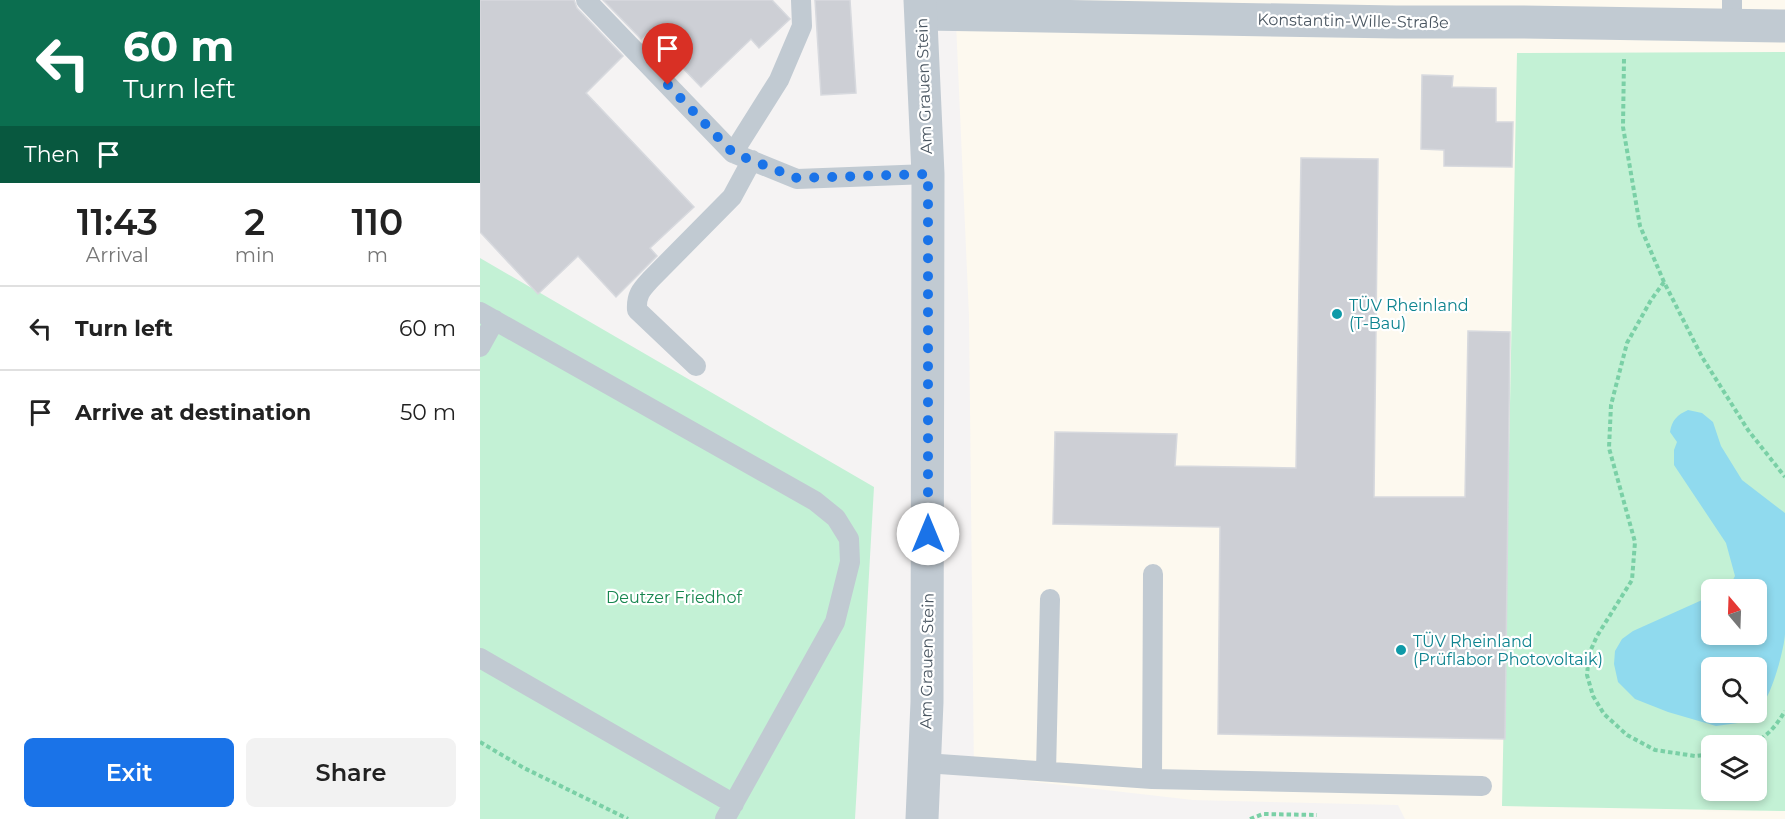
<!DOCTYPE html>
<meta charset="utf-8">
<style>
:root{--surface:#fff;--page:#f2f2f2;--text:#222;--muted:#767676;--line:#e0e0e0;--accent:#1a73e8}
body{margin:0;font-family:Montserrat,sans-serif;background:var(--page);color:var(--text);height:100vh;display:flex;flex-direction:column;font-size:22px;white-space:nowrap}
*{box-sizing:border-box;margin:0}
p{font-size:20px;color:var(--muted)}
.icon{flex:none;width:33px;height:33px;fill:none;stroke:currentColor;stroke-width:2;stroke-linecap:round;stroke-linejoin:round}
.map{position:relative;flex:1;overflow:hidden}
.drawer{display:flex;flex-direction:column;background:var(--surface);width:480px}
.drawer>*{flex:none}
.top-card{background:#0b6e4f;color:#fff;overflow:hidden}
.needle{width:39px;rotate:341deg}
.buttons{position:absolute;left:1221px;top:579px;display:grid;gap:12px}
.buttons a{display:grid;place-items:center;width:66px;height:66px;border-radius:9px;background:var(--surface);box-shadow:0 3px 9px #0003;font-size:30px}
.pin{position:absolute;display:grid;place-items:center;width:51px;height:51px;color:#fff;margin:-62px -26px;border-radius:50% 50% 50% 0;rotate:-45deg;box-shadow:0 0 6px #0007}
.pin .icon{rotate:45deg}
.me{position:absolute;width:66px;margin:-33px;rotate:0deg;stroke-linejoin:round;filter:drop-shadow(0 0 4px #0008)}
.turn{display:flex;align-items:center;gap:21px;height:126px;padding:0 24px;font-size:27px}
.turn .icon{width:78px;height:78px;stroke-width:2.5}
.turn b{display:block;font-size:42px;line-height:51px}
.then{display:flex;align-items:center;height:57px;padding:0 24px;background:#0003;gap:12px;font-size:22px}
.eta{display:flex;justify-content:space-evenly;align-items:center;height:102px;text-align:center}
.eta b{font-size:36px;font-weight:600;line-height:42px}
.cta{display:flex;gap:12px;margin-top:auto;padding:12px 24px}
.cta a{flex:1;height:69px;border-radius:9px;background:var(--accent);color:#fff;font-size:24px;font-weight:600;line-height:69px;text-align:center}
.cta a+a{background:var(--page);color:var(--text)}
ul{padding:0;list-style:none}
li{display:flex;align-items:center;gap:18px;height:84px;padding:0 24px;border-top:2px solid var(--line)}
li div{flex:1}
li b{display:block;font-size:22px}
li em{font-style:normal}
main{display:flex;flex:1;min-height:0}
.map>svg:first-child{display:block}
.commercial{fill:#fdf9ef;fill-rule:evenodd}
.green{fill:#c3f1d5;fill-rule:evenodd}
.water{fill:#90daee}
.building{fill:#cdcfd5;stroke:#d7d9de;stroke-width:1.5}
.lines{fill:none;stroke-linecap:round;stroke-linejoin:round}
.path{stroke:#7ad0a6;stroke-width:4;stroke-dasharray:4.5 3;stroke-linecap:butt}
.service{stroke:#c1cad2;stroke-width:20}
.minor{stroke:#c1cad2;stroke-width:33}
.tertiary{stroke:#c1cad2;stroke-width:33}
.route{stroke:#1a73e8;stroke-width:10;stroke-dasharray:0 18}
.culture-dot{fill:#0f9aa8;stroke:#fff;stroke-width:2}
.labels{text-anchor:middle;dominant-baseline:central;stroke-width:4.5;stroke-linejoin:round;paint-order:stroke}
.street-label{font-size:16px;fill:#4a5661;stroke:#fff}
.culture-label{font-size:16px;fill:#0d838f;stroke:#fff;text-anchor:start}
.park-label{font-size:16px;fill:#17864f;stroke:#fff}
</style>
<main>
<section class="drawer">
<div class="top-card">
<div class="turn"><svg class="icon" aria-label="left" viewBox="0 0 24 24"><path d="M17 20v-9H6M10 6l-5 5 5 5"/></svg><div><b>60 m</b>Turn left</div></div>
<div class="then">Then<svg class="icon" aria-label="arrive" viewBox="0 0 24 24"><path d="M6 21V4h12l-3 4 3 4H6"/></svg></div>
</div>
<div class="eta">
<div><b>11:43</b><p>Arrival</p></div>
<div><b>2</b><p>min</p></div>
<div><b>110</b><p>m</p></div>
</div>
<ul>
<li><svg class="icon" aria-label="left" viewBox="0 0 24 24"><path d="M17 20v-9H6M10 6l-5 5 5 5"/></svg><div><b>Turn left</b></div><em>60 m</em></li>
<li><svg class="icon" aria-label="arrive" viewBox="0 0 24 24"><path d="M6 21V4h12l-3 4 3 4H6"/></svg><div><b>Arrive at destination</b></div><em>50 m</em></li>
</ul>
<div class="cta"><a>Exit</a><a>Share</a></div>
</section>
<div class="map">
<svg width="1305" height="819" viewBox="0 0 1305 819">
<rect width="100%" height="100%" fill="#f5f3f3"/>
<path class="commercial" d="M 475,0 L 1305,0 L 1305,819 L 925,819 L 918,805 L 713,800 L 494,775 L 489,316 ZM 1232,590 L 1276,590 L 1276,634 L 1232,634 ZM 1232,668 L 1276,668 L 1276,712 L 1232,712 ZM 1232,746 L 1276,746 L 1276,790 L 1232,790 Z"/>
<path class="green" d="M 1305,52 L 1305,811 L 1022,806 L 1037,53 ZM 1232,590 L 1276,590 L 1276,634 L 1232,634 ZM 1232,668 L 1276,668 L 1276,712 L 1232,712 ZM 1232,746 L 1276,746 L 1276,790 L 1232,790 Z
M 0,258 L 394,487 L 375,819 L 0,819 Z"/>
<path class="water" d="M 1208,410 L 1222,413 L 1233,422 L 1241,446 L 1262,480 L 1305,513 C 1305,553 1305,594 1305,634 C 1304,651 1290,702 1277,711 L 1276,668 L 1232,668 L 1232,712 L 1274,713 L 1258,723 L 1236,726 L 1188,712 L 1155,699 L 1138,682 L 1134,664 L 1135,651 L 1142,639 L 1153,631 L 1231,596 L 1232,634 L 1276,634 L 1276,590 L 1248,589 L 1255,576 L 1246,543 L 1194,465 L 1194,450 L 1197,442 L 1190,432 C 1192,420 1197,415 1208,410 Z"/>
<path class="building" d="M 0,0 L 94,0 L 97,8 L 143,56 L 106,93 L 214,207 L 170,248 L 177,256 L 136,297 L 98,256 L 58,294 L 0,232 Z
M 123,0 L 292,0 L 310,19 L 279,48 L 271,39 L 221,87 L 168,32 L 161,39 Z
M 335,0 L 370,0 L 376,93 L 341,95 Z
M 942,75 L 973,76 L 972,87 L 1016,88 L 1016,122 L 1033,122 L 1032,167 L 964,166 L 964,150 L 941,149 Z
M 821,158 L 898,159 L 894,497 L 985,497 L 988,331 L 1030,332 L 1025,739 L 738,734 L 740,527 L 573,524 L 575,432 L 697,434 L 695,466 L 816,468 Z"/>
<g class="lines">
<path class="path" d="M 1144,59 L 1143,127 L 1160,226 L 1184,282 L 1222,357 L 1268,430 L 1305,477
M 1184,282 L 1171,300 L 1147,343 L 1131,405 L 1129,448 L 1155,542 L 1152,580 L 1117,636 L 1109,654 L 1107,675 L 1113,696 L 1124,714 L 1147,735 L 1175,750 L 1215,756 L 1232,754
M 0,742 L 44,768 L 148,819
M 1267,746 C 1285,739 1295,728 1305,711
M 770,819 L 783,814 L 837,815"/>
<path class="service" d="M 106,0 L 253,153 L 317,179 L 448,174
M 1252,25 L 1252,0
M 253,153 L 299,80 L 322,26 L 321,0
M 0,312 L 335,501 L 356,518 L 369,539 L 370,562 L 355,622 L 245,819
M 0,347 L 15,320
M 216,366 L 157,310 C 156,294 162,289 172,278 L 252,197 L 272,160
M 0,658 L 254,804
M 445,763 L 672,779 L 1002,786
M 566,772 L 570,599
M 672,779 L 673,574"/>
<path class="minor" d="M 442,14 L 916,22 L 1043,22 L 1305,26"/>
<path class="tertiary" d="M 440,0 L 448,174 L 447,702 L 442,819"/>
</g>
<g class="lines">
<path class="route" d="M 188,85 L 253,153 L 317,178 L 448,174 L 448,534"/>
</g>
<g class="culture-dot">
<circle cx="857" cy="314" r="6"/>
<circle cx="921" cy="650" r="6"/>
</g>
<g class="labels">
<g class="street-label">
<text transform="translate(873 21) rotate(1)">Konstantin-Wille-Straße</text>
<text transform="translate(444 86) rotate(-92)">Am Grauen Stein</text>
<text transform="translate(447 661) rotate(-89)">Am Grauen Stein</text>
</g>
<g class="culture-label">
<text x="869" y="305">TÜV Rheinland<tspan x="869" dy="18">(T-Bau)</tspan></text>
<text x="933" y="641">TÜV Rheinland<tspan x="933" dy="18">(Prüflabor Photovoltaik)</tspan></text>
</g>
<g class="park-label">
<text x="194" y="597">Deutzer Friedhof</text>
</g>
</g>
</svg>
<div class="buttons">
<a><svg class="needle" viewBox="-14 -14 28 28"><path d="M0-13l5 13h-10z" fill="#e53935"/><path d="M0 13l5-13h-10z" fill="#767676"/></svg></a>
<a><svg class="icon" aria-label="search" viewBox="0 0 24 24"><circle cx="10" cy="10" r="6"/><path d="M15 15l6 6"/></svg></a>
<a><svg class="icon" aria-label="layers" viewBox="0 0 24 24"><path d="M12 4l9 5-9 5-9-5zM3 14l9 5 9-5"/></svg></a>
</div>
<div class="pin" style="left:188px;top:85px;background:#d93025"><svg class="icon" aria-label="arrive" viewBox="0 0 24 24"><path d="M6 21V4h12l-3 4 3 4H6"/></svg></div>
<svg class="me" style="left:448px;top:534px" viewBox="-20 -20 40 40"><circle r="19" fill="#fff"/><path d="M0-13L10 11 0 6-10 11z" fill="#1a73e8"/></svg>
</div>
</main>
